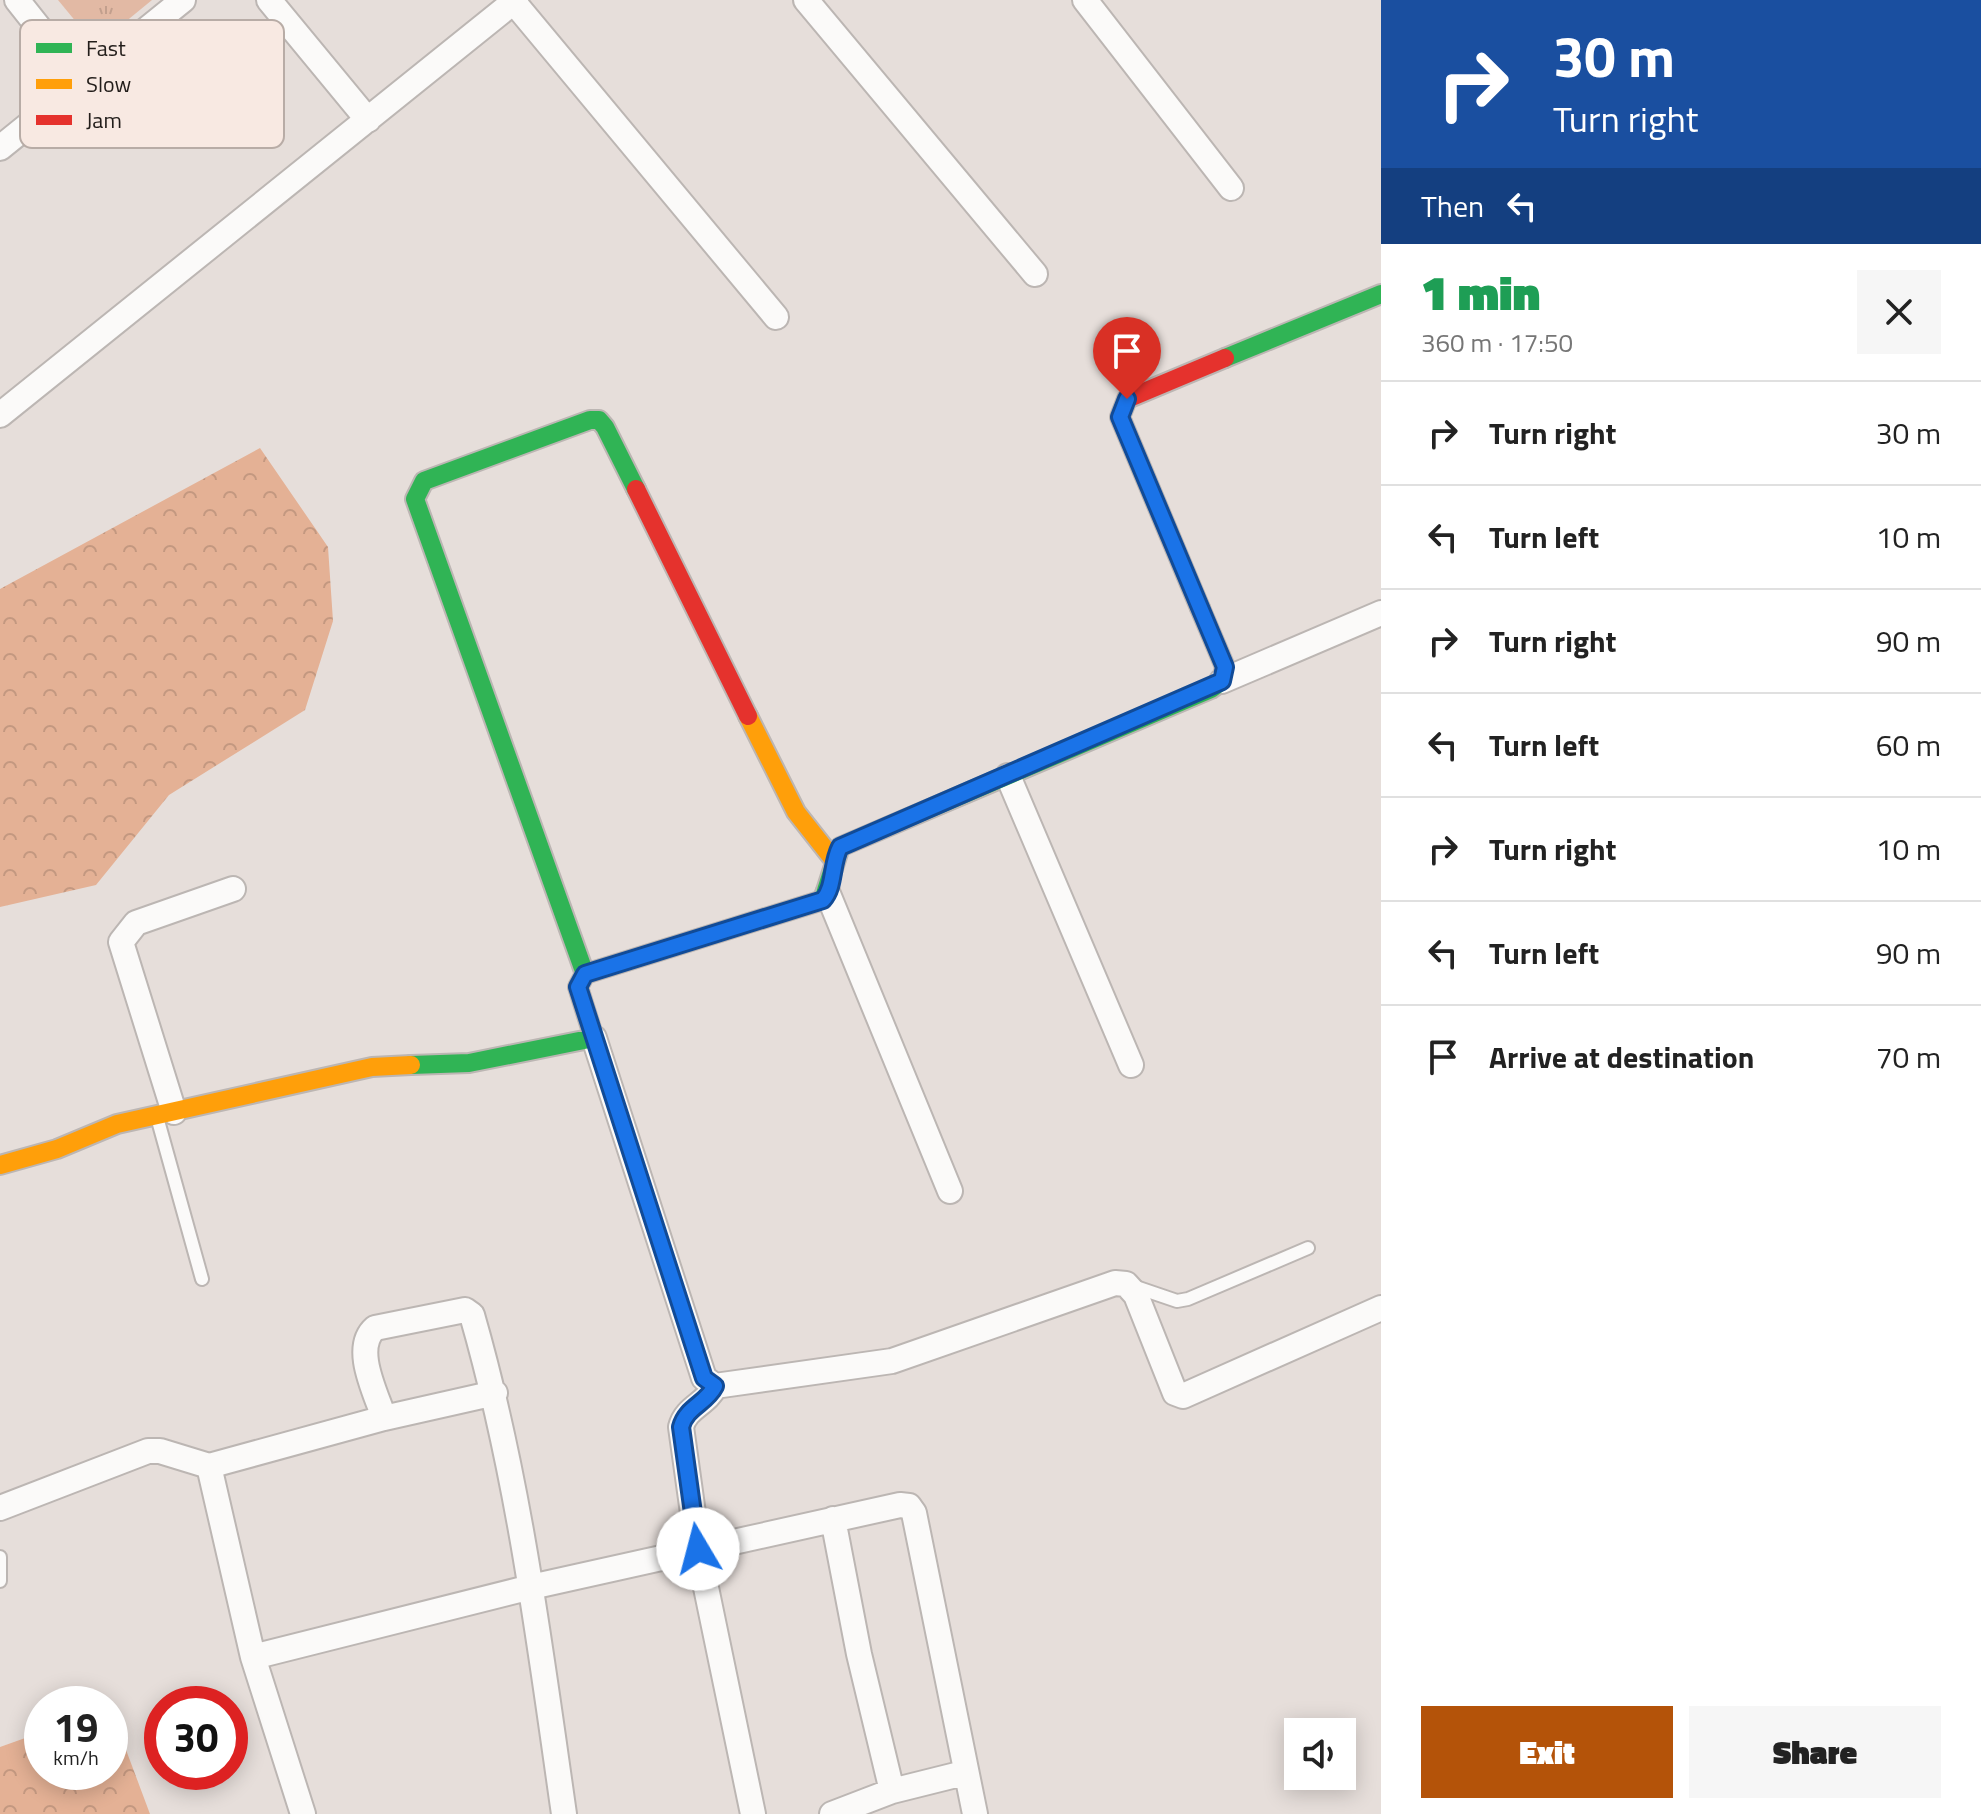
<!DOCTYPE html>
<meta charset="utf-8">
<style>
:root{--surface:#fff;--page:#f6f6f6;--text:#222;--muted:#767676;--line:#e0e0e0;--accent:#b45309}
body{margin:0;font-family:"Titillium Web",sans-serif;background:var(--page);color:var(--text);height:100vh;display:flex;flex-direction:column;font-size:30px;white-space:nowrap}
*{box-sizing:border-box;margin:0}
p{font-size:26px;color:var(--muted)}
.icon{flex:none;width:44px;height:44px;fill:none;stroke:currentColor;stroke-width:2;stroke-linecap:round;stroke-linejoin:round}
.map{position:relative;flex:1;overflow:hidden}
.sheet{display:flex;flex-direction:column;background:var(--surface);width:600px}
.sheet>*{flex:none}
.top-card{background:#1a4fa0;color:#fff;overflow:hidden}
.buttons{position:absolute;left:1284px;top:1718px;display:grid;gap:16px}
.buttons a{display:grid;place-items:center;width:72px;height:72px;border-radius:0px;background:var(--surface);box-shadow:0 4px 20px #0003;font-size:40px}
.speed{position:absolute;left:24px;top:1686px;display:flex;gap:16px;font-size:40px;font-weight:700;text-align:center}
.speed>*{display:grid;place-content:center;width:104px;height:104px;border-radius:50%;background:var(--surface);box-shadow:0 4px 20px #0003;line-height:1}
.speed small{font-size:20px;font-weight:400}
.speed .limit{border:12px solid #d22;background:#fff;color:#111}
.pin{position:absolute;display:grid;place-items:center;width:68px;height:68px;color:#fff;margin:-82px -34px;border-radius:50% 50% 50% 0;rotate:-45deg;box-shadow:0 0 8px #0007}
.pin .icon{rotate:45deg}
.me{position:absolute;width:88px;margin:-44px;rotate:352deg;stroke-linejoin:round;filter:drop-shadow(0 0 6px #0008)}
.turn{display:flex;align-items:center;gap:28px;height:168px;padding:0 40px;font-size:36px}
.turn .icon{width:104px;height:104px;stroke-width:2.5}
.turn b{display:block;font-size:56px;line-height:68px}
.then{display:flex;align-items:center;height:76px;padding:0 40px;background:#0003;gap:16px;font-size:30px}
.round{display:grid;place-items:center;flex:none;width:84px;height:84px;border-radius:0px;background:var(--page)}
.summary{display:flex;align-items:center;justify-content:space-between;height:136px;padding:0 40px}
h1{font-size:48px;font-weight:800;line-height:60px;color:#1e9e55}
.cta{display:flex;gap:16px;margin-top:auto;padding:16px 40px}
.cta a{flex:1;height:92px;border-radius:0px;background:var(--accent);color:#fff;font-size:32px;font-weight:800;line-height:92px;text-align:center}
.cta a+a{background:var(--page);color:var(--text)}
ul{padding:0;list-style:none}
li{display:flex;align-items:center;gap:24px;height:104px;padding:0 40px;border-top:2px solid var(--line)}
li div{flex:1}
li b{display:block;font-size:30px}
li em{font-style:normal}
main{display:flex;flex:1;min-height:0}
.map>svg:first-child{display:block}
.grass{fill:url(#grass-tufts)}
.forest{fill:url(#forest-crowns)}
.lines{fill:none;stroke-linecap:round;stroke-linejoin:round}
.lane-casing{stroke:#bcb6b3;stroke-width:16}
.street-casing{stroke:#bcb6b3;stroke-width:28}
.fast-casing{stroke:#bcb6b3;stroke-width:22}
.slow-casing{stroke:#bcb6b3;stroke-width:22}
.jam-casing{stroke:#bcb6b3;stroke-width:22}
.lane{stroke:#fbfaf9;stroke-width:12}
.street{stroke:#fbfaf9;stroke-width:24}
.fast{stroke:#30b455;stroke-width:18}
.slow{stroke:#ff9f0a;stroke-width:18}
.jam{stroke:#e5322d;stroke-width:18}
.route-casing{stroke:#114b97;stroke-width:20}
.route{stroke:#1a73e8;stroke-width:14}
.key{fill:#f8e9e2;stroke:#b8aca6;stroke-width:2}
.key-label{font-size:22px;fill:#221d1a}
</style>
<main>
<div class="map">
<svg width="1381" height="1814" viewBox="0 0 1381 1814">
<defs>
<pattern id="grass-tufts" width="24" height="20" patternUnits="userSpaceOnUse" patternTransform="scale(2)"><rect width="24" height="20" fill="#e2b9a4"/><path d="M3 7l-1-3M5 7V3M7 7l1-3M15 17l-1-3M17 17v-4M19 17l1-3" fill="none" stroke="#c29f8d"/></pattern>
<pattern id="forest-crowns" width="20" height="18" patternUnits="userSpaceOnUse" patternTransform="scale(2)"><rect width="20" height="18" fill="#e4b195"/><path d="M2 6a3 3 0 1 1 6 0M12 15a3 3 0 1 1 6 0" fill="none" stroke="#c39880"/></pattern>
</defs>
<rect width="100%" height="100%" fill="#e6deda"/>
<path class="grass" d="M 58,0 L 152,0 L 96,46 Z"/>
<path class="forest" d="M 260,448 L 328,547 L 333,621 L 305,710 L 169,795 L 96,885 L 0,907 L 0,589 Z
M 110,1707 L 150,1814 L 0,1814 L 0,1747 L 42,1732 L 42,1772 L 110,1772 Z"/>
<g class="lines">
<g class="lane-casing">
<path id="lane" d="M 157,1117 L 202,1279
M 1133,1286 L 1177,1301 L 1188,1299 L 1308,1248
M 0,1557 L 0,1581"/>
</g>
<g class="street-casing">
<path id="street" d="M 17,0 L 82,82
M 269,0 L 368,120
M 512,0 L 776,317
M 806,0 L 1035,274
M 1085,0 L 1231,188
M 0,148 L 183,0
M 0,415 L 516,0
M 1222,681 L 1381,613
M 1008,776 L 1131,1065
M 828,894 L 950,1191
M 594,1038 L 704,1378 L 715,1386 L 892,1361 L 1115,1283 L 1126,1284 L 1136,1295 L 1175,1393 L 1183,1396 L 1381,1308
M 174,1112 L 121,942 L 136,923 L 233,889
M 715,1386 C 707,1404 686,1407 681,1427 L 698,1549 L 753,1814
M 384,1418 C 376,1393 352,1348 375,1328 L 465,1310 L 472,1315 C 519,1478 540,1647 564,1814
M 209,1466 L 253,1657 L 303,1814
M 0,1508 L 148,1451 L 160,1451 L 209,1466 L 384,1418 L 495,1393
M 833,1519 L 859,1654 L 892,1791
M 253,1657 L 531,1587 L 900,1505 L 909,1506 L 914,1513 L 975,1814
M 832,1814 L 892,1791 L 964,1773"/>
</g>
<g class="fast-casing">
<path id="fast" d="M 1225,358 L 1381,294
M 585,974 L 415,499 L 424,481 L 590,420 L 599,420 L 605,427 L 636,489
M 411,1065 L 469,1063 L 594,1038 L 578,987 L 585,974 L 823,900 L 840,847 L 1211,689 L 1222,681 L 1225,667 L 1200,608"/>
</g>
<g class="slow-casing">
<path id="slow" d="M 748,716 L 796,812 L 833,859
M 0,1165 L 57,1149 L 117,1124 L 372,1067 L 411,1065"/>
</g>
<g class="jam-casing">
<path id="jam" d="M 636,489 L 748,716
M 1200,608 L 1120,417 L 1127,399 L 1225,358"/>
</g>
<use href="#lane" class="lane"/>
<use href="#street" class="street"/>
<use href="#fast" class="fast"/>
<use href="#slow" class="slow"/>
<use href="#jam" class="jam"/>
</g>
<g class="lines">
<g class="route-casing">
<path id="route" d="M 698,1549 L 681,1427 C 686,1407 706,1404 715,1386 L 704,1378 L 578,987 L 585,974 L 823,900 C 835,887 831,864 840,847 L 1222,681 L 1225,667 L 1120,417 L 1127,399"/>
</g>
<use href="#route" class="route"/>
</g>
<rect x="20" y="20" width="264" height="128" rx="12" class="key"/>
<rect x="36" y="43" width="36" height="10" fill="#30b455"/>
<rect x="36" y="79" width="36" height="10" fill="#ff9f0a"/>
<rect x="36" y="115" width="36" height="10" fill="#e5322d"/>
<g class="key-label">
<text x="86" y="56">Fast</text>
<text x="86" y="92">Slow</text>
<text x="86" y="128">Jam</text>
</g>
</svg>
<div class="buttons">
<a><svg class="icon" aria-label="sound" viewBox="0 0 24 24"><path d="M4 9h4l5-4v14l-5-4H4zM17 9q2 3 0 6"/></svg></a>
</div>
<div class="speed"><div>19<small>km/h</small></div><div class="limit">30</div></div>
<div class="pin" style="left:1127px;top:399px;background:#d93025"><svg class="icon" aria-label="arrive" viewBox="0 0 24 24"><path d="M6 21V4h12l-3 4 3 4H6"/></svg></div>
<svg class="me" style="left:698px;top:1549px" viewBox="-20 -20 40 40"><circle r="19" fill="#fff"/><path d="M0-13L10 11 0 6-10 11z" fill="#1a73e8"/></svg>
</div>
<section class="sheet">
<div class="top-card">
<div class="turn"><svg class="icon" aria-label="right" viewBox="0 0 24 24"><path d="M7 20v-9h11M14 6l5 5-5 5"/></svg><div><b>30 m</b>Turn right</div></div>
<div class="then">Then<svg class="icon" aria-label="left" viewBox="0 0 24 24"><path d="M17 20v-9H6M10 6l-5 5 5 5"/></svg></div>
</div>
<div class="summary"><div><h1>1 min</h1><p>360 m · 17:50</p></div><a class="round"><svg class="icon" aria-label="close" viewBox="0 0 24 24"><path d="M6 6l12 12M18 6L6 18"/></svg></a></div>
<ul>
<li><svg class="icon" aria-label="right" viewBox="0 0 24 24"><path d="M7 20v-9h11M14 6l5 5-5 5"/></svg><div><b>Turn right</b></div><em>30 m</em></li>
<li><svg class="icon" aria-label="left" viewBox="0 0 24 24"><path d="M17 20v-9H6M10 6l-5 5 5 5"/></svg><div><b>Turn left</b></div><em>10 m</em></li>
<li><svg class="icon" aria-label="right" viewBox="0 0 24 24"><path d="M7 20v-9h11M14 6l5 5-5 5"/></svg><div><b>Turn right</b></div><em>90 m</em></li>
<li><svg class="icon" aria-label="left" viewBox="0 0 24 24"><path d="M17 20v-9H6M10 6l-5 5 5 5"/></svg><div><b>Turn left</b></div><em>60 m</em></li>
<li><svg class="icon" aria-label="right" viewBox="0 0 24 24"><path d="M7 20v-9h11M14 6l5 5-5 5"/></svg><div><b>Turn right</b></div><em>10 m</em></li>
<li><svg class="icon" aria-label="left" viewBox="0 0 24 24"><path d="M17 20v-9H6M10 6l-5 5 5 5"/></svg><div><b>Turn left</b></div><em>90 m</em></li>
<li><svg class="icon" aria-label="arrive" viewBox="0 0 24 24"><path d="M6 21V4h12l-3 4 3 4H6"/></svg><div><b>Arrive at destination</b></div><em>70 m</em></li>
</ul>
<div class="cta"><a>Exit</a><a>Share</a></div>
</section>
</main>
